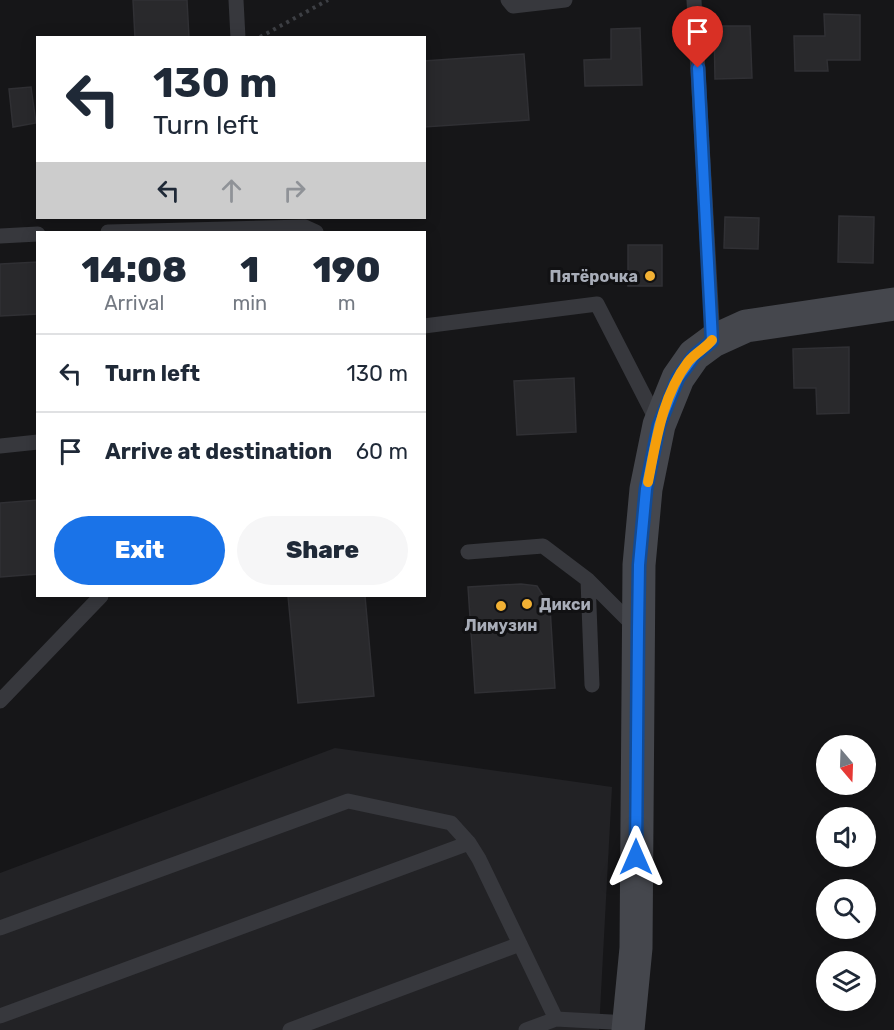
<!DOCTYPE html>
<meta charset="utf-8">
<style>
:root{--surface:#fff;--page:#f6f6f7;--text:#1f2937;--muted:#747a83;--line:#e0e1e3;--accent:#1a73e8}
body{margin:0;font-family:Rubik,sans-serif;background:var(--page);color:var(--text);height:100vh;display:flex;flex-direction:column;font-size:22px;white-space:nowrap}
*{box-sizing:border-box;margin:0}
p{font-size:20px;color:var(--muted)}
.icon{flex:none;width:33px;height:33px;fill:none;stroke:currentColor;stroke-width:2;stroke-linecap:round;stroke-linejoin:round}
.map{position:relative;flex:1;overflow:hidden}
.panel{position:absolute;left:36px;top:231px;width:390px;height:366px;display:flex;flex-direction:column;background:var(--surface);border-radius:0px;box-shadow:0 3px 15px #0003}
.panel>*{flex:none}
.hud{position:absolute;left:36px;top:36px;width:390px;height:183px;border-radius:0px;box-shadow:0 3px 15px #0003;background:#fff;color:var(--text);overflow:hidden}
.needle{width:39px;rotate:161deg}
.tools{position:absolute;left:816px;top:735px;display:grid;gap:12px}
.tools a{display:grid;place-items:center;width:60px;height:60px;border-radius:50%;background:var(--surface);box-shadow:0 3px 15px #0003;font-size:30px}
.pin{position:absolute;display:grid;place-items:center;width:51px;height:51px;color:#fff;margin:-62px -26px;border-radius:50% 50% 50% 0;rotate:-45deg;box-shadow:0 0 6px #0007}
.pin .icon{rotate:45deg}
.me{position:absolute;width:66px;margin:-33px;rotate:0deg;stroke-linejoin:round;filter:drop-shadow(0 0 4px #0008)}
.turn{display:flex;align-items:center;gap:21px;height:126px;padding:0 18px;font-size:27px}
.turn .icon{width:78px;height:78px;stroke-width:2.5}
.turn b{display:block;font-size:42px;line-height:51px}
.lanes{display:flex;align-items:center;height:57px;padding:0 18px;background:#0003;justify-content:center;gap:30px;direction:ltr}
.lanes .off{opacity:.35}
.eta{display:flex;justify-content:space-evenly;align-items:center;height:102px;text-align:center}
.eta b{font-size:36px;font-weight:800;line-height:42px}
.primary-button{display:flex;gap:12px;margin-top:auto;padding:12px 18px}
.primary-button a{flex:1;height:69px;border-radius:36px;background:var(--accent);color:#fff;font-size:24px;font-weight:800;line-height:69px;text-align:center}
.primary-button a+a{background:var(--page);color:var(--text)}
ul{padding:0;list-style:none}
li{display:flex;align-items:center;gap:18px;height:78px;padding:0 18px;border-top:2px solid var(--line)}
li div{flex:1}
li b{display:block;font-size:22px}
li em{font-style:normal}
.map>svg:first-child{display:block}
.built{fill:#222225}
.building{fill:#29292c;stroke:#303034;stroke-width:1.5}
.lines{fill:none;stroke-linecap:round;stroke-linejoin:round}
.path{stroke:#3d3f44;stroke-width:4;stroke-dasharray:3 4.5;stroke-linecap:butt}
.service{stroke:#37383d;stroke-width:15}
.secondary{stroke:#45474d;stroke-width:33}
.route-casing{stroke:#114b97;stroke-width:15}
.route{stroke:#1a73e8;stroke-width:10}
.slow{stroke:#f59e0b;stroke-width:10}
.poi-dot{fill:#f2b134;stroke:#111113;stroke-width:2}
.labels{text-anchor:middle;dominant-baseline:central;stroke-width:6;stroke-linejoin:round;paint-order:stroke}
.poi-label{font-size:16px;font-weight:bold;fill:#a8adb8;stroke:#111113;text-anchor:end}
</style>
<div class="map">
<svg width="894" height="1030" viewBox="0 0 894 1030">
<rect width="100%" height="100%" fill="#161618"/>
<path class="built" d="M 335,748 L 612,787 L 599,1030 L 0,1030 L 0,873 Z"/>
<path class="building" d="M 133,0 L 187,0 L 189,38 L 135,38 Z
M 824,14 L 860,15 L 860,60 L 827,60 L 828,71 L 795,71 L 794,36 L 825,36 Z
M 714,26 L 750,26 L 752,78 L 715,79 Z
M 640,28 L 642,85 L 585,86 L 584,60 L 611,59 L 611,29 Z
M 524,54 L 529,120 L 424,127 L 424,61 Z
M 31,87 L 36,123 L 13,127 L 9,89 Z
M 839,216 L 874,217 L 873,263 L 838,262 Z
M 725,217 L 759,218 L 758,249 L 724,248 Z
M 628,245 L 662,245 L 662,286 L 628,286 Z
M 38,262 L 38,314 L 0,316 L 0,264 Z
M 849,347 L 849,413 L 817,414 L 816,388 L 794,388 L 793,349 Z
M 574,378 L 576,432 L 517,435 L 514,381 Z
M 38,500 L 38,574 L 0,577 L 0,503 Z
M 521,584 L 537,586 L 550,607 L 555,688 L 475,693 L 468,587 Z
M 288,596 L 365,596 L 374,696 L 298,703 Z"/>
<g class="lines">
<path class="path" d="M 260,37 L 328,0"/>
<path class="service" d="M 236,0 L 238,38
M 508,0 L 513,6 L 565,0
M 694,0 L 713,341
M 108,232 L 305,227 L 316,232
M 0,236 L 38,234
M 424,326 L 597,304 L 658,423
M 0,446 L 38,442
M 468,552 L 543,546 L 588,580 L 635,627
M 588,580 L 592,685
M 0,701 L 101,596
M 0,928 L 348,801 L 451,823 L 469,843
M 0,1016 L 469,843 L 479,859 L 556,1019
M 290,1030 L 520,944
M 526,1030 L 556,1019 L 629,1023"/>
<path class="secondary" d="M 628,1030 L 636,948 L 639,565 L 646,489 L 659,425 L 678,378 L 694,355 L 713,341 L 746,326 L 894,304"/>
</g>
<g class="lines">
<g class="route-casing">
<path id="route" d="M 636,857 L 638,630 L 639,565 L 646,489 L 659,425 L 678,378 L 694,356 L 712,341 L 698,68"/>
</g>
<use href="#route" class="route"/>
<path class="slow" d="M 648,482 C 656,442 662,396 688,362 C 695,353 706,348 712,340"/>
</g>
<g class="poi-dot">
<circle cx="650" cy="276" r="6"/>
<circle cx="527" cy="604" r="6"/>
<circle cx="501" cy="606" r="6"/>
</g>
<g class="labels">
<g class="poi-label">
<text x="638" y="276">Пятёрочка</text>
<text x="539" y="604" text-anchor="start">Дикси</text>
<text x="501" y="625" text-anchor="middle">Лимузин</text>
</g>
</g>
</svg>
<div class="tools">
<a><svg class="needle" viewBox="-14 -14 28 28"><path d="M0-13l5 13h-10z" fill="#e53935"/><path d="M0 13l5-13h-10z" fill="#747a83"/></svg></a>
<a><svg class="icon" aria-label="sound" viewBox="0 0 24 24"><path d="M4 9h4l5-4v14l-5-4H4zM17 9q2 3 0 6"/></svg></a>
<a><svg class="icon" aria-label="search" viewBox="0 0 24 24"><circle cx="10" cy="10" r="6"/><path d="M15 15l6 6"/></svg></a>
<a><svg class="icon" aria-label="layers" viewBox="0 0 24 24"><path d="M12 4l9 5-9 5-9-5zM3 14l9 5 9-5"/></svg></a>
</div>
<div class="pin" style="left:698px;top:68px;background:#d93025"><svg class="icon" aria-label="arrive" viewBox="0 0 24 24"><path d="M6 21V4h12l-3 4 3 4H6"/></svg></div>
<svg class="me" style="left:636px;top:857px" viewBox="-20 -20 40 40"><path d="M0-17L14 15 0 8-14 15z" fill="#1a73e8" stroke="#fff" stroke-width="4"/></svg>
<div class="hud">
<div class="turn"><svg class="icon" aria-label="left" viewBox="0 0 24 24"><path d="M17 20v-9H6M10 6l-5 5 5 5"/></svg><div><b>130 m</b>Turn left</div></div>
<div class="lanes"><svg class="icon" aria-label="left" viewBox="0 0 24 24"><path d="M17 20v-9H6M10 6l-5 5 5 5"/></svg><svg class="icon off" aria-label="ahead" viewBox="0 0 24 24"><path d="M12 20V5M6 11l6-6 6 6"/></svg><svg class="icon off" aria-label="right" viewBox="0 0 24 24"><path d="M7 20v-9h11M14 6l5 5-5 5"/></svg></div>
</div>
<section class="panel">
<div class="eta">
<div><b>14:08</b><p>Arrival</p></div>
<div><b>1</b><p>min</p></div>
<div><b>190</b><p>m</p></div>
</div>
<ul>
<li><svg class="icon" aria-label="left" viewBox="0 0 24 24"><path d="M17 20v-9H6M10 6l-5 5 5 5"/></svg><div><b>Turn left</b></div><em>130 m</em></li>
<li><svg class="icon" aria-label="arrive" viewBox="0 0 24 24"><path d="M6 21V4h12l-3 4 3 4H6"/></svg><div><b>Arrive at destination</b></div><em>60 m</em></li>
</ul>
<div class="primary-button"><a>Exit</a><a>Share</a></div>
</section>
</div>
